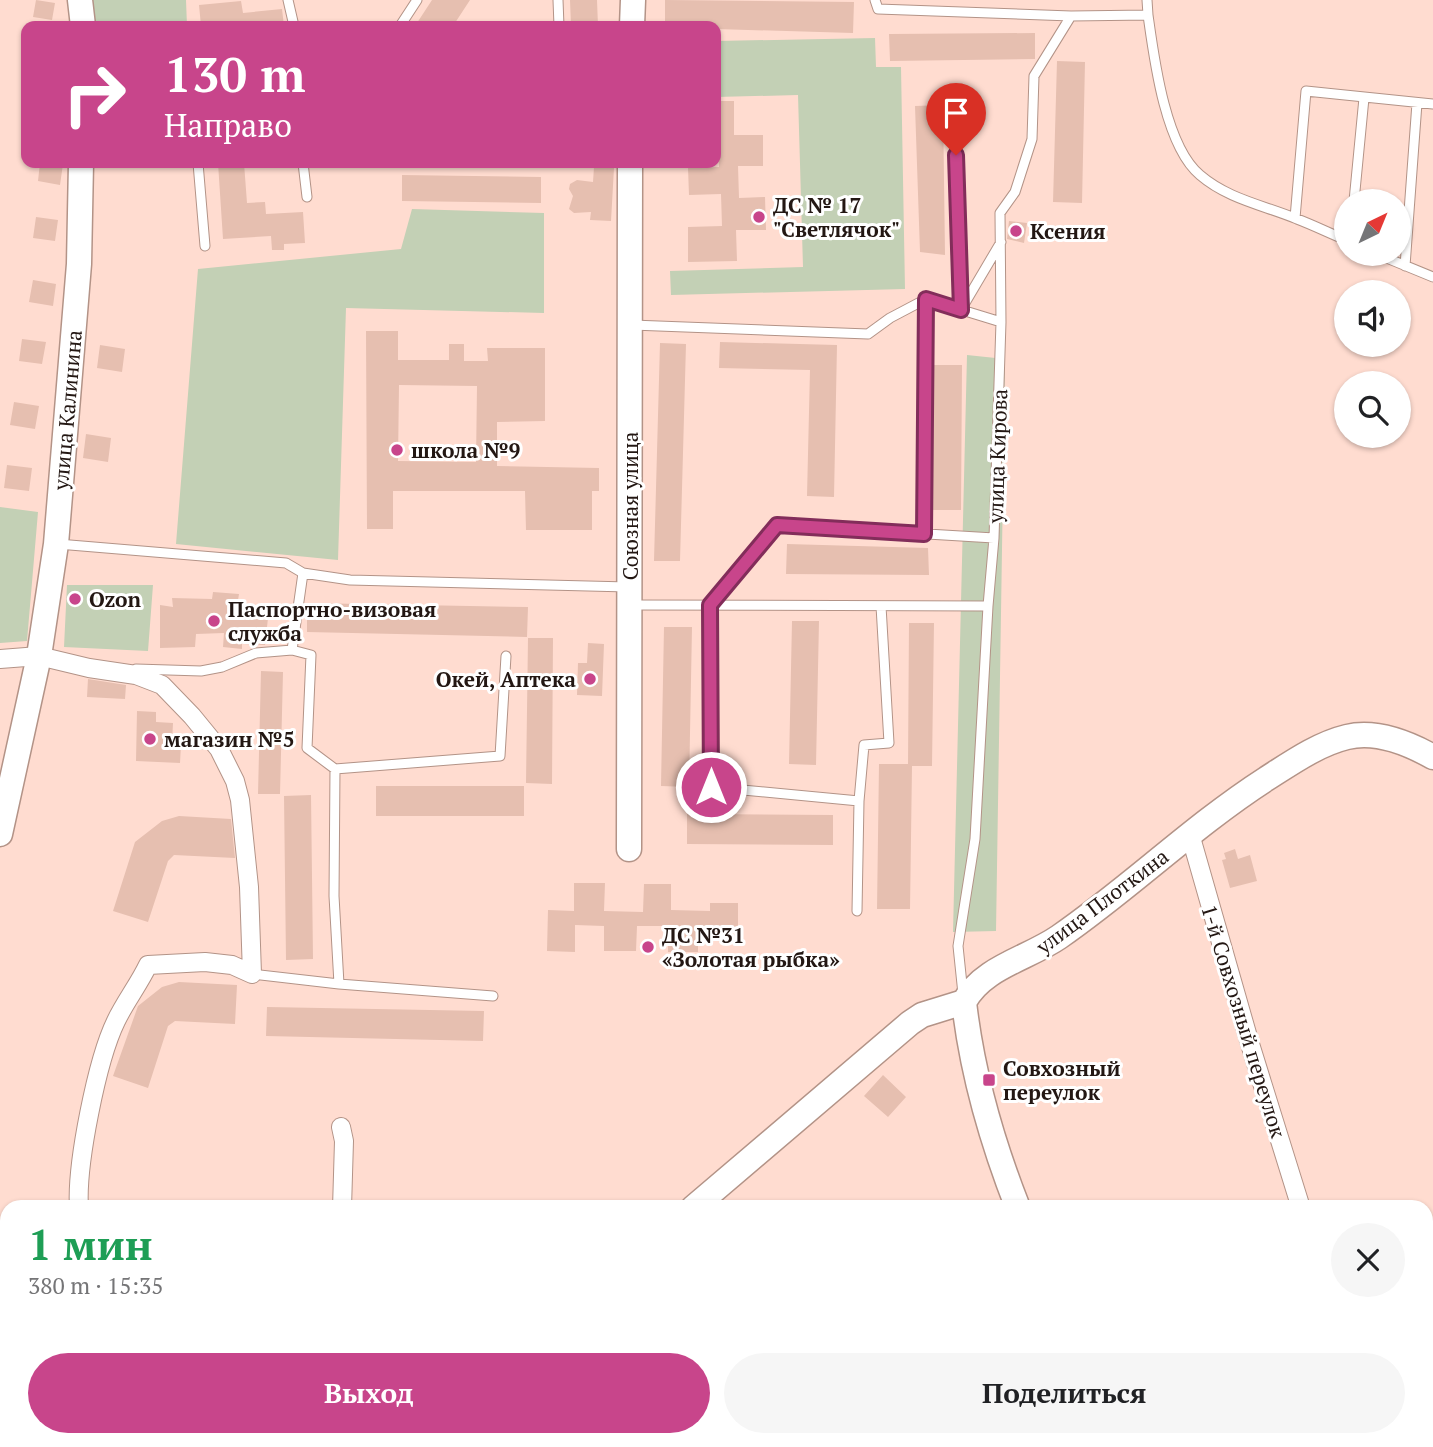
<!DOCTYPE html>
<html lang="ru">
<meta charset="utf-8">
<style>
:root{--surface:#fff;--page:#f6f6f6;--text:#202124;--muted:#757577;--accent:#c8458b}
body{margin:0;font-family:"PT Serif",serif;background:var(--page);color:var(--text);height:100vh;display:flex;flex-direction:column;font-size:26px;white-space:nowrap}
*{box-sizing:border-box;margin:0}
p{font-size:23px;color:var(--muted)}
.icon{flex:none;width:38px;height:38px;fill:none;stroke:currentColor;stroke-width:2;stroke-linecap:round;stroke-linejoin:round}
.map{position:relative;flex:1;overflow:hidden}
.panel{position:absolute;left:0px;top:1200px;width:1433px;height:247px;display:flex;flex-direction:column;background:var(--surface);border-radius:21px 21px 0 0;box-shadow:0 2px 5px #0004}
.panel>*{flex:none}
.top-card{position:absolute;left:21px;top:21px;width:700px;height:147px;border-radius:14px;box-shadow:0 2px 5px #0004;background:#c8458b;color:#fff;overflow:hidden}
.needle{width:46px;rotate:43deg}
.fabs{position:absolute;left:1334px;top:189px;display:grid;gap:14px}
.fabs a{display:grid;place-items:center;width:77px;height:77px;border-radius:50%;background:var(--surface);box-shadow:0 2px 5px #0004;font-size:35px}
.pin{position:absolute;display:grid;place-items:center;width:60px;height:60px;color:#fff;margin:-72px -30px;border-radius:50% 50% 50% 0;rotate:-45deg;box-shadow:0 0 7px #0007}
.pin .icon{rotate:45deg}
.me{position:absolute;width:77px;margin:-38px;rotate:0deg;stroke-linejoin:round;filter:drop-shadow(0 0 5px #0008)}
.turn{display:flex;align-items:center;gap:24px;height:147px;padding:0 28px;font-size:32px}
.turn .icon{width:91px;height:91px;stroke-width:2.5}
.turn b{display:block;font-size:49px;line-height:60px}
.round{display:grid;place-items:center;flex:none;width:74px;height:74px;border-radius:37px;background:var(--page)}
.headline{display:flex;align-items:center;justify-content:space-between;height:119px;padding:0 28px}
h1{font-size:42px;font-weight:700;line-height:52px;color:#1e9e55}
.cta{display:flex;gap:14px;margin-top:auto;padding:14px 28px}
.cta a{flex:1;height:80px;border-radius:42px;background:var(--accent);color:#fff;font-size:28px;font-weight:700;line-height:80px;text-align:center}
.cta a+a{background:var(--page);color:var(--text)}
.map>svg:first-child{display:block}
.green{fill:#c3d0b5}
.building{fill:#e6bfb0;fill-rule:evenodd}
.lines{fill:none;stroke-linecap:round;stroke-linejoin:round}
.lane-casing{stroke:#b39387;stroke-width:11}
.street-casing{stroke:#b39387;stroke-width:20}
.secondary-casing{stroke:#b39387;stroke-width:27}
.lane{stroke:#fff;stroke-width:9}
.street{stroke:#fff;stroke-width:18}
.secondary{stroke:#fff;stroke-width:24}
.route-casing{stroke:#822d5a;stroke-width:18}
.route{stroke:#c8458b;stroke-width:12}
.poi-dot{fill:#c8458b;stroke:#fff;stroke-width:2.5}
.labels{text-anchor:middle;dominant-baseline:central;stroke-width:6;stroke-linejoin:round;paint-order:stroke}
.poi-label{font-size:21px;font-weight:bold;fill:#231713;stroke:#fff;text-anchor:start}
.street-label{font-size:21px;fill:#231713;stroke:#fff}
</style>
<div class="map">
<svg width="1433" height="1447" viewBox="0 0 1433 1447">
<rect width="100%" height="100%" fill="#ffdcd0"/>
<path class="green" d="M 91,0 L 186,0 L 187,26 L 94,26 Z
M 875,38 L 876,67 L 901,67 L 905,289 L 671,295 L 670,271 L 803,267 L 798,95 L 716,97 L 716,41 Z
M 412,209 L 544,213 L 544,313 L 346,308 L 338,560 L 176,544 L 198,269 L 401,249 Z
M 967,355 L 1005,359 L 996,931 L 953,932 Z
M 0,507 L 38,512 L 27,641 L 0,643 Z
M 67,585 L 153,585 L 148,651 L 64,647 Z"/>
<path class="building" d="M 36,0 L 55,3 L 52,20 L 33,17 Z
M 432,0 L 470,0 L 453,26 L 415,26 Z
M 570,0 L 597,0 L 598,26 L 571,26 Z
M 665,0 L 854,2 L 853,33 L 716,29 L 716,26 L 665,26 Z
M 241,1 L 243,13 L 282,9 L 284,26 L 201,26 L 199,5 Z
M 1035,33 L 1035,59 L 890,61 L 889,34 Z
M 1057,61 L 1085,62 L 1082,203 L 1053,202 Z
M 716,101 L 734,101 L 734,135 L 763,135 L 763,166 L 738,166 L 739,198 L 765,197 L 766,230 L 736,230 L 737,261 L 688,262 L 688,227 L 722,226 L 721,194 L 689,195 L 688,168 L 719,167 L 718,136 L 716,136 Z
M 943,105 L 945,255 L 920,252 L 915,106 Z
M 40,163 L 63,164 L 60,185 L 38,181 Z
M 218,163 L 244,163 L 247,203 L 265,202 L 266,214 L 303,212 L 305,243 L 284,244 L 284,250 L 272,250 L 271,236 L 223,239 Z
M 594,167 L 614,168 L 611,221 L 590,220 L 591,212 L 574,213 L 569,209 L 573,196 L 569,189 L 570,184 L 577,180 L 593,182 Z
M 402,175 L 541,177 L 541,203 L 402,201 Z
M 36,217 L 58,220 L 55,241 L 33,238 Z
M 1009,221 L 1027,223 L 1024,243 L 1007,239 Z
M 33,280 L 56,284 L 53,306 L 29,302 Z
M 366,331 L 398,331 L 398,360 L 449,360 L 449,344 L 464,344 L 464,361 L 488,361 L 487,348 L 545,348 L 545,421 L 497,422 L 497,466 L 599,468 L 599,491 L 592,491 L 592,530 L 526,530 L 525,491 L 393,491 L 393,529 L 367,529 ZM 399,385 L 477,386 L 476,462 L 398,461 Z
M 22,339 L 46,342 L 42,364 L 19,361 Z
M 720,342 L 837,345 L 834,497 L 807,496 L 810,370 L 719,368 Z
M 660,343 L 686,344 L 680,561 L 654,561 Z
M 100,345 L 125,349 L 122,372 L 97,368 Z
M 934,365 L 962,365 L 961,510 L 932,510 Z
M 14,402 L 39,406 L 35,429 L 10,425 Z
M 86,434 L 111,438 L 108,462 L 83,458 Z
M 7,465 L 32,468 L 29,491 L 4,488 Z
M 787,544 L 928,548 L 929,575 L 786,574 Z
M 213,592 L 239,594 L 237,606 L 269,609 L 265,645 L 242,644 L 242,649 L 223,647 L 224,633 L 196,634 L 195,647 L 160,648 L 160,605 L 173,607 L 172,598 L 212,599 Z
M 307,603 L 528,607 L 527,637 L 307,632 Z
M 792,621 L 819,621 L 816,765 L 789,764 Z
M 909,623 L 934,623 L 932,766 L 912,766 L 910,909 L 877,909 L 879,764 L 908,764 Z
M 664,627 L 692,627 L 689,787 L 661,786 Z
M 528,638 L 553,638 L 552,784 L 526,783 Z
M 588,643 L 604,644 L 602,696 L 577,695 L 578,663 L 587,663 Z
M 261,671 L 283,672 L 280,794 L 258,794 Z
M 88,679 L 126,685 L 125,699 L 87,697 Z
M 137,711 L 156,712 L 156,722 L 173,723 L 172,743 L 181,744 L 180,763 L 136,761 Z
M 376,786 L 524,786 L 524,816 L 376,816 Z
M 311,795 L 313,959 L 286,960 L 284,796 Z
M 687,814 L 833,815 L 833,845 L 687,844 Z
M 179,816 L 231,819 L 235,858 L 174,855 L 168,861 L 148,922 L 113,911 L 135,842 L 162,821 Z
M 1235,849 L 1238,859 L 1250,855 L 1257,881 L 1230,888 L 1222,860 L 1226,859 L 1224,853 Z
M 574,883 L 605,883 L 604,911 L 643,912 L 644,884 L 671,884 L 671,910 L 710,911 L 710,903 L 738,903 L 738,927 L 698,926 L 698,952 L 668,952 L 668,926 L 637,926 L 636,951 L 604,951 L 604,926 L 575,925 L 575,952 L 547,951 L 548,910 L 574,911 Z
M 179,982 L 237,985 L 235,1024 L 175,1021 L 168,1026 L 148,1088 L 113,1076 L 138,1006 L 162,987 Z
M 267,1007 L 484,1011 L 483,1041 L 266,1036 Z
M 883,1075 L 906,1097 L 888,1117 L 864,1096 Z"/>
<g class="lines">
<g class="lane-casing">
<path id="lane" d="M 288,0 L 294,26
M 558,0 L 559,26
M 875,0 L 878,9 L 1071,16
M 1148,15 C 1154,58 1165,146 1200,175 C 1228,199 1263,205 1297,219 C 1313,225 1329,233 1346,240
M 400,26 L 417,0
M 954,104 L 961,310
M 198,163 L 205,246
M 303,163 L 307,197
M 1354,201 L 1364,98
M 1295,218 L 1306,91 L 1433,104
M 1377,254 L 1433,277
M 1405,266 L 1417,103
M 962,308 L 1001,242
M 632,325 L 868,334 L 890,318 L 926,299 L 1001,322
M 924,534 L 926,299
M 58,544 L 286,563 L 303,573 L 350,580 L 628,587
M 631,605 L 988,606
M 881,606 L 889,743 L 864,745 L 859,801 L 711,787 L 710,605 L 777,525 L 994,538
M 292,650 L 303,573
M 136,669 L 201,671 L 222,667 L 256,653 L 292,650 L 311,655 L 307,748 L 335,769 L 334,896 L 339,984
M 335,769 L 500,756 L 506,656
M 857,911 L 859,801
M 252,974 L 339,984 L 493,996
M 963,994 L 958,946 L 975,839 L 988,606 L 994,538 L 1001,322 L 1000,213 L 1015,192 L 1032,139 L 1034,76 L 1071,16 L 1148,15 L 1147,0"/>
</g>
<g class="street-casing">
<path id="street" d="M 0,659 L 39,656 L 89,668 L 136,675 L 162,685 L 192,716 L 219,749 L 235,781 L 240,800 L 249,887 L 252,974 L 232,965 L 205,962 L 148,965 C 139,984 125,1002 116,1021 C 97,1060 76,1165 79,1208
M 1190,834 L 1250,1044 L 1301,1208
M 341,1127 L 344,1141 L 342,1208
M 0,1339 L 7,1333
M 348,1440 L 349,1447
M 461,1440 L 463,1447
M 1374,1440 L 1376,1447
M 377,1447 L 387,1440
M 972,1447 L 992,1440"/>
</g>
<g class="secondary-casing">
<path id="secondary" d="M 80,0 L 83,26
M 632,26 L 633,0
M 0,834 L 39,656 L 56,544 L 79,264 L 81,163
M 629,849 L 630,163
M 964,1002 C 972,1073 992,1142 1018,1208
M 693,1208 L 910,1023 L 922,1015 L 964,1002 C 983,967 1027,959 1059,937 C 1130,888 1193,826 1266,779 C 1291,763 1318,744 1347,737 C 1376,730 1408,743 1433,757
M 142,1440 L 144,1447
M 1111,1440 L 1113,1447"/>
</g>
<use href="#lane" class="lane"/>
<use href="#street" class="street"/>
<use href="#secondary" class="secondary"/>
</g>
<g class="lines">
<g class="route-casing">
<path id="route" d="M 711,787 L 710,605 L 777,525 L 924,534 L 926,299 L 961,310 L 956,155"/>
</g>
<use href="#route" class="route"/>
</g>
<g class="poi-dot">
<circle cx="759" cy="217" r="7"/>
<circle cx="1016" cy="231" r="7"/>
<circle cx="397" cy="450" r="7"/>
<circle cx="75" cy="599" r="7"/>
<circle cx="214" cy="621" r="7"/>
<circle cx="590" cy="679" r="7"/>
<circle cx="150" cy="739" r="7"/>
<circle cx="648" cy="947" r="7"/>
<rect x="982" y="1073" width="14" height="14" rx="3.5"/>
</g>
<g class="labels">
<g class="poi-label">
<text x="773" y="205">ДС № 17<tspan x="773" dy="24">"Светлячок"</tspan></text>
<text x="1030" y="231">Ксения</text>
<text x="411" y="450">школа №9</text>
<text x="89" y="599">Ozon</text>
<text x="228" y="609">Паспортно-визовая<tspan x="228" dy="24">служба</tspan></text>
<text x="576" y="679" text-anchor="end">Окей, Аптека</text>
<text x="164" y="739">магазин №5</text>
<text x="662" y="935">ДС №31<tspan x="662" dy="24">«Золотая рыбка»</tspan></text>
<text x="1003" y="1068">Совхозный<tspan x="1003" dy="24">переулок</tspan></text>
</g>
<g class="street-label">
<text transform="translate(67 410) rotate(-85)">улица Калинина</text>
<text transform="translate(997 456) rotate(-88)">улица Кирова</text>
<text transform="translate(630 506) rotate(-90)">Союзная улица</text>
<text transform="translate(1102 901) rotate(-37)">улица Плоткина</text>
<text transform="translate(1244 1021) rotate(73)">1-й Совхозный переулок</text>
</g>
</g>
</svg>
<div class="fabs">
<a><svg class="needle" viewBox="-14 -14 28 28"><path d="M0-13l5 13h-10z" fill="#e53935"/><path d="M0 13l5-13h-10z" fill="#757577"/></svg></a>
<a><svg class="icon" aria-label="sound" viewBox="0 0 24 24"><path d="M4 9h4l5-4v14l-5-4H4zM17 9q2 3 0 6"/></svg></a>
<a><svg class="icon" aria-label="search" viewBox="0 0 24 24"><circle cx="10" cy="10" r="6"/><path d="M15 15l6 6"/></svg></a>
</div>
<div class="pin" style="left:956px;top:155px;background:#d93025"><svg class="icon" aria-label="arrive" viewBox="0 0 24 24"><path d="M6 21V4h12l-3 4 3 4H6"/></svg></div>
<svg class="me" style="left:711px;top:787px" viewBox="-20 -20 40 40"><circle r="17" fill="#c8458b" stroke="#fff" stroke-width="3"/><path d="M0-11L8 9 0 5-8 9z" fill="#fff"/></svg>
<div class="top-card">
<div class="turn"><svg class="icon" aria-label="right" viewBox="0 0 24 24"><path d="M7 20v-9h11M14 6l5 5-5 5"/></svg><div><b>130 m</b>Направо</div></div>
</div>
<section class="panel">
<div class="headline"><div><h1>1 мин</h1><p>380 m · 15:35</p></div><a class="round"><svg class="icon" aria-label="close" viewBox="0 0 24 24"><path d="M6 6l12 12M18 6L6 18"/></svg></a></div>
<div class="cta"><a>Выход</a><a>Поделиться</a></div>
</section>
</div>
